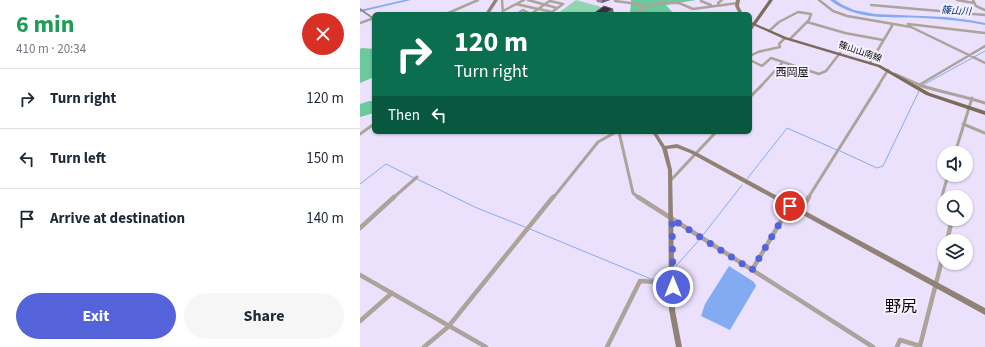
<!DOCTYPE html>
<meta charset="utf-8">
<style>
:root{--surface:#fff;--page:#f6f6f7;--text:#1f2937;--muted:#747a83;--line:#e0e1e3;--accent:#5463da}
body{margin:0;font-family:"Source Sans 3","Noto Sans JP",sans-serif;background:var(--page);color:var(--text);height:100vh;display:flex;flex-direction:column;font-size:15px;white-space:nowrap}
*{box-sizing:border-box;margin:0}
p{font-size:13px;color:var(--muted)}
.icon{flex:none;width:22px;height:22px;fill:none;stroke:currentColor;stroke-width:2;stroke-linecap:round;stroke-linejoin:round}
.map{position:relative;flex:1;overflow:hidden}
.details{display:flex;flex-direction:column;background:var(--surface);width:360px}
.details>*{flex:none}
.banner{position:absolute;left:12px;top:12px;width:380px;height:122px;border-radius:6px;box-shadow:0 1px 3px #0004;background:#0b6e4f;color:#fff;overflow:hidden}
.controls{position:absolute;left:577px;top:146px;display:grid;gap:8px}
.controls a{display:grid;place-items:center;width:36px;height:36px;border-radius:50%;background:var(--surface);box-shadow:0 1px 3px #0004;font-size:20px}
.pin{position:absolute;display:grid;place-items:center;width:34px;height:34px;color:#fff;margin:-17px;border:2px solid #fff;border-radius:50%;box-shadow:0 1px 4px #0007}
.me{position:absolute;width:44px;margin:-22px;rotate:0deg;stroke-linejoin:round;filter:drop-shadow(0 0 3px #0008)}
.turn{display:flex;align-items:center;gap:14px;height:84px;padding:0 16px;font-size:18px}
.turn .icon{width:52px;height:52px;stroke-width:2.5}
.turn b{display:block;font-size:28px;line-height:34px}
.then{display:flex;align-items:center;height:38px;padding:0 16px;background:#0003;gap:8px;font-size:15px}
.round{display:grid;place-items:center;flex:none;width:42px;height:42px;border-radius:21px;background:var(--page)}
.head{display:flex;align-items:center;justify-content:space-between;height:68px;padding:0 16px}
h1{font-size:24px;font-weight:700;line-height:30px;color:#1e9e55}
.cta{display:flex;gap:8px;margin-top:auto;padding:8px 16px}
.cta a{flex:1;height:46px;border-radius:24px;background:var(--accent);color:#fff;font-size:16px;font-weight:700;line-height:46px;text-align:center}
.cta a+a{background:var(--page);color:var(--text)}
ul{padding:0;list-style:none}
li{display:flex;align-items:center;gap:12px;height:60px;padding:0 16px;border-top:1px solid var(--line)}
li div{flex:1}
li b{display:block;font-size:15px}
li em{font-style:normal}
main{display:flex;flex:1;min-height:0}
.map>svg:first-child{display:block}
.green{fill:#91d4b0}
.forest{fill:#6cc99b}
.water{fill:#83abf2}
.lines{fill:none;stroke-linecap:round;stroke-linejoin:round}
.stream{stroke:#83abf2;stroke-width:1}
.river{fill:#83abf2;fill-rule:evenodd}
.street-far2{stroke:#ada39a;stroke-width:2.5}
.street-far1{stroke:#ada39a;stroke-width:3}
.street{stroke:#ada39a;stroke-width:4.5}
.secondary{fill:#918275;fill-rule:evenodd}
.primary{fill:#7c6a5a;fill-rule:evenodd}
.wall{fill:#96879d}
.shaded-wall{fill:#746377}
.building{fill:#412d3d;stroke:#746377}
.route{stroke:#5463da;stroke-width:7;stroke-dasharray:0 12.6}
.labels{text-anchor:middle;dominant-baseline:central;stroke-width:4;stroke-linejoin:round;paint-order:stroke}
.far-street-label{font-size:9px;fill:#0d0912;stroke:#f6f2fd}
.far-water-label{font-size:10px;font-style:italic;fill:#053282;stroke:#f6f2fd}
.far-quarter-label{font-size:11px;fill:#0d0912;stroke:#f6f2fd}
.near-quarter-label{font-size:16px;fill:#0d0912;stroke:#f6f2fd}
</style>
<main>
<section class="details">
<div class="head"><div><h1>6 min</h1><p>410 m · 20:34</p></div><a class="round" style="background:#d93025;color:#fff"><svg class="icon" aria-label="close" viewBox="0 0 24 24"><path d="M6 6l12 12M18 6L6 18"/></svg></a></div>
<ul>
<li><svg class="icon" aria-label="right" viewBox="0 0 24 24"><path d="M7 20v-9h11M14 6l5 5-5 5"/></svg><div><b>Turn right</b></div><em>120 m</em></li>
<li><svg class="icon" aria-label="left" viewBox="0 0 24 24"><path d="M17 20v-9H6M10 6l-5 5 5 5"/></svg><div><b>Turn left</b></div><em>150 m</em></li>
<li><svg class="icon" aria-label="arrive" viewBox="0 0 24 24"><path d="M6 21V4h12l-3 4 3 4H6"/></svg><div><b>Arrive at destination</b></div><em>140 m</em></li>
</ul>
<div class="cta"><a>Exit</a><a>Share</a></div>
</section>
<div class="map">
<svg width="625" height="347" viewBox="0 0 625 347">
<rect width="100%" height="100%" fill="#ebe1fd"/>
<path class="green" d="M 216,0 L 245,8 L 236,14 L 197,14 Z"/>
<path class="forest" d="M 271,0 L 336,0 L 306,5 L 314,14 L 270,14 Z
M 2,48 L 14,49 L 14,77 L 0,83 L 0,49 Z
M 9,101 L 14,101 L 14,113 L 0,117 L 0,104 Z"/>
<path class="water" d="M 369,266 L 394,282 L 396,286 L 370,330 L 341,316 L 345,304 Z"/>
<g class="lines">
<path class="stream" d="M 563,85 L 625,51
M 480,151 L 517,168 L 523,166 L 559,91
M 57,179 L 117,208 L 165,227
M 387,179 L 427,128 L 477,150
M 0,184 L 26,164 L 54,178
M 170,229 L 291,279 L 296,279 L 308,271
M 343,235 L 382,185
M 316,266 L 340,239"/>
<path class="river" d="M 44,0 L 51,0 L 0,12 L 0,10 Z
M 470,0 L 475,0 L 483,5 L 494,10 L 515,14 L 585,17 L 609,20 L 625,23 L 625,25 C 605,21 584,19 563,18 C 532,17 496,21 470,0 Z"/>
<path class="street-far2" d="M 142,0 L 143,14
M 168,0 L 197,8
M 459,0 L 473,11 L 487,16 L 551,27 L 625,63
M 597,0 L 614,3
M 613,0 L 616,6 L 625,10
M 255,1 L 278,4 L 285,7
M 341,1 L 351,5
M 156,4 L 178,9
M 359,5 L 358,3 L 362,0
M 511,5 L 625,15
M 179,9 L 192,12 L 203,4 L 190,1
M 143,11 L 164,0
M 86,14 L 118,0
M 157,14 L 163,10 L 171,14
M 171,14 L 191,0
M 274,14 L 285,7 L 301,3 L 319,3 L 333,9 L 378,3
M 447,22 L 485,33 L 523,40
M 0,23 L 14,18
M 548,24 L 625,33
M 409,31 L 419,22 L 438,12 L 451,14 L 449,20 L 430,39
M 390,56 L 398,52 L 420,47 L 419,44 L 425,38
M 390,60 L 402,66 L 411,58 L 459,74 L 466,71 L 480,53
M 510,63 L 532,26 L 531,24
M 535,74 L 562,86
M 559,85 L 625,46
M 401,86 L 423,62
M 518,86 L 528,70"/>
<path class="street-far1" d="M 559,85 C 581,92 603,96 625,103
M 390,97 L 402,85
M 603,124 L 625,133
M 259,132 L 273,193 L 279,198
M 0,134 L 14,124
M 595,153 L 612,98
M 311,180 L 356,132
M 582,196 L 588,175
M 33,198 L 57,177
M 193,198 L 238,142 L 256,132
M 448,198 L 519,85"/>
<path class="street" d="M 278,197 L 513,347
M 440,212 L 449,197
M 0,228 L 34,197
M 587,241 L 592,219
M 392,270 L 430,206
M 0,275 L 126,347
M 0,321 L 32,293
M 64,347 L 88,327 L 193,197
M 247,347 L 280,281 L 297,282 L 312,275
M 537,347 L 540,340 L 560,346 L 584,252"/>
<path class="secondary" d="M 134,0 L 138,0 L 129,14 L 125,14 Z
M 376,0 L 380,0 L 379,6 L 383,14 L 379,14 L 375,6 Z
M 0,8 L 14,18 L 14,20 L 0,10 Z
M 390,21 L 396,24 L 391,31 L 390,31 L 390,28 L 392,24 L 390,23 Z
M 292,132 L 296,132 L 305,146 L 317,144 L 334,151 L 625,308 L 625,315 L 330,153 L 317,148 L 307,149 L 312,170 L 315,310 L 322,347 L 316,347 L 309,310 L 308,170 L 302,148 Z"/>
<path class="primary" d="M 409,0 L 413,0 L 396,24 L 426,37 L 520,65 L 570,93 L 625,111 L 625,115 L 566,95 L 518,67 L 424,39 L 393,25 L 392,24 Z"/>
</g>
<path class="wall" d="M 236,0 L 250,0 L 242,3 L 237,2 Z"/>
<path class="shaded-wall" d="M 242,0 L 250,0 L 242,3 Z
M 253,9 L 254,14 L 245,14 Z"/>
<path class="building" d="M 244,6 L 253,9 L 245,14 L 239,14 L 234,13 Z"/>
<g class="lines">
<path class="route" d="M 313,287 L 312,219 L 392,270 L 430,206"/>
</g>
<g class="labels">
<g class="far-street-label">
<text transform="translate(500 52) rotate(19)">篠山山南線</text>
</g>
<g class="far-water-label">
<text transform="translate(596 11) rotate(4)">篠山川</text>
</g>
<g class="far-quarter-label">
<text x="432" y="72">西岡屋</text>
</g>
<g class="near-quarter-label">
<text x="541" y="307">野尻</text>
</g>
</g>
</svg>
<div class="controls">
<a><svg class="icon" aria-label="sound" viewBox="0 0 24 24"><path d="M4 9h4l5-4v14l-5-4H4zM17 9q2 3 0 6"/></svg></a>
<a><svg class="icon" aria-label="search" viewBox="0 0 24 24"><circle cx="10" cy="10" r="6"/><path d="M15 15l6 6"/></svg></a>
<a><svg class="icon" aria-label="layers" viewBox="0 0 24 24"><path d="M12 4l9 5-9 5-9-5zM3 14l9 5 9-5"/></svg></a>
</div>
<div class="pin" style="left:430px;top:206px;background:#d93025"><svg class="icon" aria-label="arrive" viewBox="0 0 24 24"><path d="M6 21V4h12l-3 4 3 4H6"/></svg></div>
<svg class="me" style="left:313px;top:287px" viewBox="-20 -20 40 40"><circle r="17" fill="#5463da" stroke="#fff" stroke-width="3"/><path d="M0-11L8 9 0 5-8 9z" fill="#fff"/></svg>
<div class="banner">
<div class="turn"><svg class="icon" aria-label="right" viewBox="0 0 24 24"><path d="M7 20v-9h11M14 6l5 5-5 5"/></svg><div><b>120 m</b>Turn right</div></div>
<div class="then">Then<svg class="icon" aria-label="left" viewBox="0 0 24 24"><path d="M17 20v-9H6M10 6l-5 5 5 5"/></svg></div>
</div>
</div>
</main>
